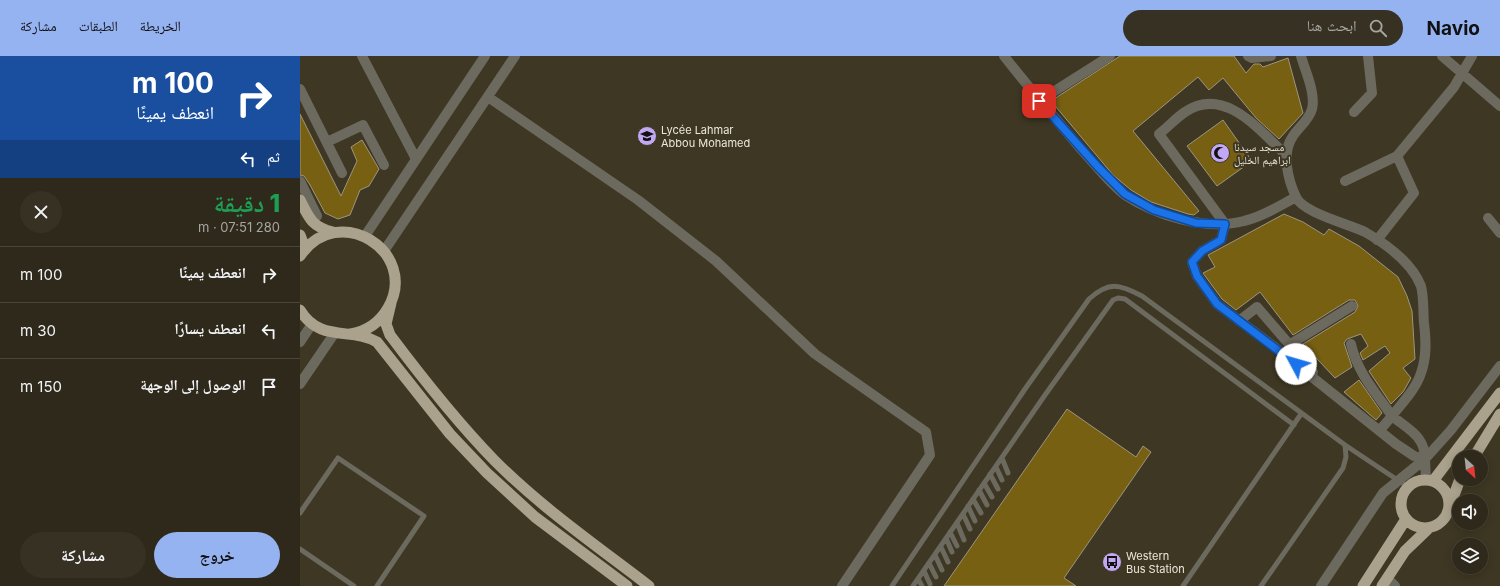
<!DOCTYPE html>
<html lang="ar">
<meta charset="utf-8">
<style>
:root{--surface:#2e291a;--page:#363123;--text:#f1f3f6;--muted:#a7a6a2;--line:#494539;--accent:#95b2f1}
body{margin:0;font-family:Inter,"Noto Naskh Arabic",sans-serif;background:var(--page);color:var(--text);direction:rtl;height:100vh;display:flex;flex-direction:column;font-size:15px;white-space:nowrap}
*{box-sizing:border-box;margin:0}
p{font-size:13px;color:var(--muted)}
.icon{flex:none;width:22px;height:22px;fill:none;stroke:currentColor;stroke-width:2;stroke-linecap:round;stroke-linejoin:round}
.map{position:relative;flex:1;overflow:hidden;direction:ltr}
.drawer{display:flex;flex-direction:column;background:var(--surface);width:300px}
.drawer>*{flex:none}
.banner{background:#1a4fa0;color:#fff;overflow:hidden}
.needle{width:26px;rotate:153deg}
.controls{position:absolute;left:1152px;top:394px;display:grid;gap:8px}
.controls a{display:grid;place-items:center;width:36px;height:36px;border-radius:50%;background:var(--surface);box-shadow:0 2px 10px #0003,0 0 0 1px var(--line);font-size:20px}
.pin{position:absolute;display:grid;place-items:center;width:34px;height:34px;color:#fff;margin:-17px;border-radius:8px;box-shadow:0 2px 6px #0006}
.me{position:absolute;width:44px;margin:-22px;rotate:309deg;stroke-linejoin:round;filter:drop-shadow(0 0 3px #0008)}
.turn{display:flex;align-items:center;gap:14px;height:84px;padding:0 20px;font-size:18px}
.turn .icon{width:52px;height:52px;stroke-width:2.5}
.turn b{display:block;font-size:28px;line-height:34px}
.then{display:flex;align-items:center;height:38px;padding:0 20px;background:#0003;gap:8px;font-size:15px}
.round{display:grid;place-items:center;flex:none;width:42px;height:42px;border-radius:21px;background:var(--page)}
.head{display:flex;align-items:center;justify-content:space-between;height:68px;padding:0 20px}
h1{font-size:24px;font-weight:800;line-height:30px;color:#1e9e55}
.cta{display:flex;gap:8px;margin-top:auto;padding:8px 20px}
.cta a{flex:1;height:46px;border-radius:24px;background:var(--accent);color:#111;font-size:16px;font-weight:800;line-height:46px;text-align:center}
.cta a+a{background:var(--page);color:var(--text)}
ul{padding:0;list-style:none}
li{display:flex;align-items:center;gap:12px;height:56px;padding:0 20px;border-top:1px solid var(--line)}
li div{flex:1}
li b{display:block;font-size:15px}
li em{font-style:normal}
header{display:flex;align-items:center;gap:24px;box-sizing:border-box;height:56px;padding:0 20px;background:var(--accent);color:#111}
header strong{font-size:19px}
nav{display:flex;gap:22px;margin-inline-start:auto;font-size:14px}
.search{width:280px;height:36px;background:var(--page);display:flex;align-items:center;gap:10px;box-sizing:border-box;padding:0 14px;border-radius:22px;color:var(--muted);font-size:15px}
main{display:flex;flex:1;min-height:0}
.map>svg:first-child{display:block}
.building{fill:#786013;stroke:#9d957e}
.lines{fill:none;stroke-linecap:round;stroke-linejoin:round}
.service{stroke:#6c695f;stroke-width:5}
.minor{stroke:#6c695f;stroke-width:10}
.trunk{stroke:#aaa28c;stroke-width:11}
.route-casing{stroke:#114b97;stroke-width:10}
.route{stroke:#1a73e8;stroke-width:7}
.labels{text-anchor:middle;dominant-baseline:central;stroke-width:4;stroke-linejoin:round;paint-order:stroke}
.poi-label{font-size:11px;fill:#ece7db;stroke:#3e3723;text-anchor:start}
</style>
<header>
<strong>Navio</strong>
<div class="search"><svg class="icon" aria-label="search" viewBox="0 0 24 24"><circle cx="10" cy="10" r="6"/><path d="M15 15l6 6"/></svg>ابحث هنا</div>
<nav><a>الخريطة</a><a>الطبقات</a><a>مشاركة</a></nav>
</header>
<main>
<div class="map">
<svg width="1200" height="530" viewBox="0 0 1200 530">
<rect width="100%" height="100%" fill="#3e3723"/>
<path class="building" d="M 820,0 L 934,0 L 946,17 L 954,8 L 960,8 L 963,11 L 988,2 L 1003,57 L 979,83 L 956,62 L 923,22 L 909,34 L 898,21 L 833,75 L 899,155 L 894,159 L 888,158 L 851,146 L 831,134 L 813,119 L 751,45 Z
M 0,58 L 41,140 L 57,105 L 51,91 L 62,84 L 79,113 L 69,130 L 60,134 L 50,159 L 38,163 L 25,157 L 10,129 L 4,120 L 0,119 Z
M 923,64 L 952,105 L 917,130 L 887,90 Z
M 984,158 L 1003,166 L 1024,179 L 1029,173 L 1059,190 L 1098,221 L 1107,240 L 1112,255 L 1115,303 L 1103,312 L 1111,322 L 1103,336 L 1091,348 L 1069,315 L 1090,297 L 1085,290 L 1063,304 L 1060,297 L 1068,290 L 1061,278 L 1047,283 L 1044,287 L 1052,311 L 1035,322 L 1003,288 L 1055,256 L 1058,250 L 1055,244 L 1049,244 L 993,279 L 960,236 L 936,254 L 922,243 L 903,217 L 915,211 L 908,199 Z
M 1059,324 L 1082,357 L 1076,364 L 1044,336 Z
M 767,353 L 836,401 L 843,390 L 851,396 L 764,522 L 776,530 L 644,530 Z"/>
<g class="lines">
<path class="service" d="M 1045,389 L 1108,431
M 702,402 L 708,417
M 696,411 L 702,424
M 690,418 L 698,433
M 684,427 L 692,441
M 679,434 L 687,449
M 673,443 L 681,457
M 668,450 L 675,465
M 0,457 L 38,402 L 124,460 L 77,530
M 663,458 L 670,473
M 657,467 L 664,484
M 650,476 L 657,490
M 646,482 L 652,496
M 641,491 L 648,506
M 0,493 L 54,530
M 635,499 L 642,514
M 629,507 L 636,521
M 624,515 L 630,528
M 618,523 L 622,530
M 592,530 L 725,333 L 789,243 C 809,225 819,228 842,240 L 1045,389 L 1046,401 L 1043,412 L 961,530
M 613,530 L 745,339 L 813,244 L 818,242 L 825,243 L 994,369
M 883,530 L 1001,358"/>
<path class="minor" d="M 62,0 L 116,103
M 704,0 C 729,32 755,62 781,93 C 795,108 809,127 825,139 C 857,160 906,175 944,165 C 962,161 979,150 996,141
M 948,0 L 952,2 L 971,0
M 1001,0 C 1005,15 1016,37 1012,53 C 1009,64 999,71 993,80 C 981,97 988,124 996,141 C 1003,157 1049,168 1065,176 C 1086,188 1112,207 1121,230 C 1124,241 1123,256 1124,267 C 1126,284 1127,301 1121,317 C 1116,333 1102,347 1092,360 C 1108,373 1125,380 1125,403 L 1151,374 L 1200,310
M 1142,0 L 1200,50
M 0,33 L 42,117
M 188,41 L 338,144 L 416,205 L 515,298 L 626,376 L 630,399 L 542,530
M 739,45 L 810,0
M 1054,56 L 1072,37 L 1068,0
M 27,86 L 63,69 L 84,109
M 987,100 C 960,75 925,29 885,56 C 876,62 868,71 859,78 L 925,168 L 921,184 L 902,195 L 892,206 L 897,220 L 917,248 L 973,290 L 1096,388 L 1114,400 L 1125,403 L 1126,424
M 0,125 L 17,160
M 1045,125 L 1097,100 L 1154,31 L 1172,0
M 1188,162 L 1200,177
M 65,180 L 185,0
M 1077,184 L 1114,137 L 1097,100
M 84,195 L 215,0
M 939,265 L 957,251 L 1013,316
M 0,286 L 12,268
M 1051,288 C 1057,316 1076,337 1092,360 L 1080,374
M 989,289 L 1052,250
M 0,328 L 34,278
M 1087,522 L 1095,530
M 1021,530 L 1083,437 L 1125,403"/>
<path class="trunk" d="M 0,144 C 9,162 12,171 33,176
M 0,179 L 5,192
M 0,200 C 38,144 120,196 88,252 C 80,266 67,275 51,278
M 91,247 L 86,268 L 90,279 C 123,323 157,366 195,405 C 242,452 297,490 349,530
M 0,254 C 20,287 51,271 77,286 L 150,378 L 187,417 L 235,461 L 327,530
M 1174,401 L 1200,358
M1101 448a24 24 0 1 1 48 0a24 24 0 1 1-48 0Z
M 1133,425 L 1200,337
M 1150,450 L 1160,423
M 1063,530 L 1106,463
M 1082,530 L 1105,495 L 1129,472"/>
</g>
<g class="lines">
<g class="route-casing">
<path id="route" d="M 739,45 L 798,111 L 825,138 L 854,154 L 896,167 L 925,168 L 921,184 L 902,195 L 892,206 L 897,220 L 917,248 L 996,308"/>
</g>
<use href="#route" class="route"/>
</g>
<defs>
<g id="school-disc" transform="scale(1)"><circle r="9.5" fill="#c2a8f2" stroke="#3e3723"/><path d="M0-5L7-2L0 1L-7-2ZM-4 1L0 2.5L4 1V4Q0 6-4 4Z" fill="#111"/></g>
<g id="mosque-disc" transform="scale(1)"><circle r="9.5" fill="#c2a8f2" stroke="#3e3723"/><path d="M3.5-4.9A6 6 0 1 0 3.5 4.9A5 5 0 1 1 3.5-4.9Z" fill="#111"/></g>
<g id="bus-disc" transform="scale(1)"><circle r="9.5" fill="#c2a8f2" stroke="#3e3723"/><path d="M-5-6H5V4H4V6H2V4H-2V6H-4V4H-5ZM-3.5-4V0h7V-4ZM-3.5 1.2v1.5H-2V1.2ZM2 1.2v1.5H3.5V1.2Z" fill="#111"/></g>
</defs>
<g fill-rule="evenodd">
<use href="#school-disc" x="347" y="80"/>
<use href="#mosque-disc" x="920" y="97"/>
<use href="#bus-disc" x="812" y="506"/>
</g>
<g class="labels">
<g class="poi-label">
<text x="361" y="74">Lycée Lahmar<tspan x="361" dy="13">Abbou Mohamed</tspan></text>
<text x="934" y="91">مسجد سيدنا<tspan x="934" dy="13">ابراهيم الخليل</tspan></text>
<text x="826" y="500">Western<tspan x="826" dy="13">Bus Station</tspan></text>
</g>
</g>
</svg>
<div class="controls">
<a><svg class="needle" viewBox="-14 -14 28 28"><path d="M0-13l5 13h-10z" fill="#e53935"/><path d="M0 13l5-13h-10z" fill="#a7a6a2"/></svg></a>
<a><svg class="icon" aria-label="sound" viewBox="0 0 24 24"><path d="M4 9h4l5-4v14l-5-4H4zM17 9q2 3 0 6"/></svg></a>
<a><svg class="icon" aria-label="layers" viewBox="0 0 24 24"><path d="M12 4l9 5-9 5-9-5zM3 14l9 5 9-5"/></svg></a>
</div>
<div class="pin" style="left:739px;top:45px;background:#d93025"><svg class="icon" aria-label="arrive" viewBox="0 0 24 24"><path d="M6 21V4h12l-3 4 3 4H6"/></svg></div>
<svg class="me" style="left:996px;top:308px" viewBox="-20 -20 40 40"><circle r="19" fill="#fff"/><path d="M0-13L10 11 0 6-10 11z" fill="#1a73e8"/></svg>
</div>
<section class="drawer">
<div class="banner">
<div class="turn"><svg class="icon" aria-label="right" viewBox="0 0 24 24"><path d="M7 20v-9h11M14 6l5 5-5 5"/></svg><div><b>100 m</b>انعطف يمينًا</div></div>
<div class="then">ثم<svg class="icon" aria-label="left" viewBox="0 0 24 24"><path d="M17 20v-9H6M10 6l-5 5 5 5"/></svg></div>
</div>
<div class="head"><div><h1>1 دقيقة</h1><p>280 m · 07:51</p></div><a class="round"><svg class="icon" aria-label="close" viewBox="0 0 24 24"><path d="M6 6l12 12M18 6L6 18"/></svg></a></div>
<ul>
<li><svg class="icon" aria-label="right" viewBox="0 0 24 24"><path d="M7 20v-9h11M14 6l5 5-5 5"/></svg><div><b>انعطف يمينًا</b></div><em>100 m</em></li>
<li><svg class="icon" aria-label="left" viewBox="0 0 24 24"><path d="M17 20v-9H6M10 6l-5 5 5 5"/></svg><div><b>انعطف يسارًا</b></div><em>30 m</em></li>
<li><svg class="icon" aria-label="arrive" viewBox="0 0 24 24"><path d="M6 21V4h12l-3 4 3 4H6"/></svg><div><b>الوصول إلى الوجهة</b></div><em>150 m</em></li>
</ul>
<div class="cta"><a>خروج</a><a>مشاركة</a></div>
</section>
</main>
